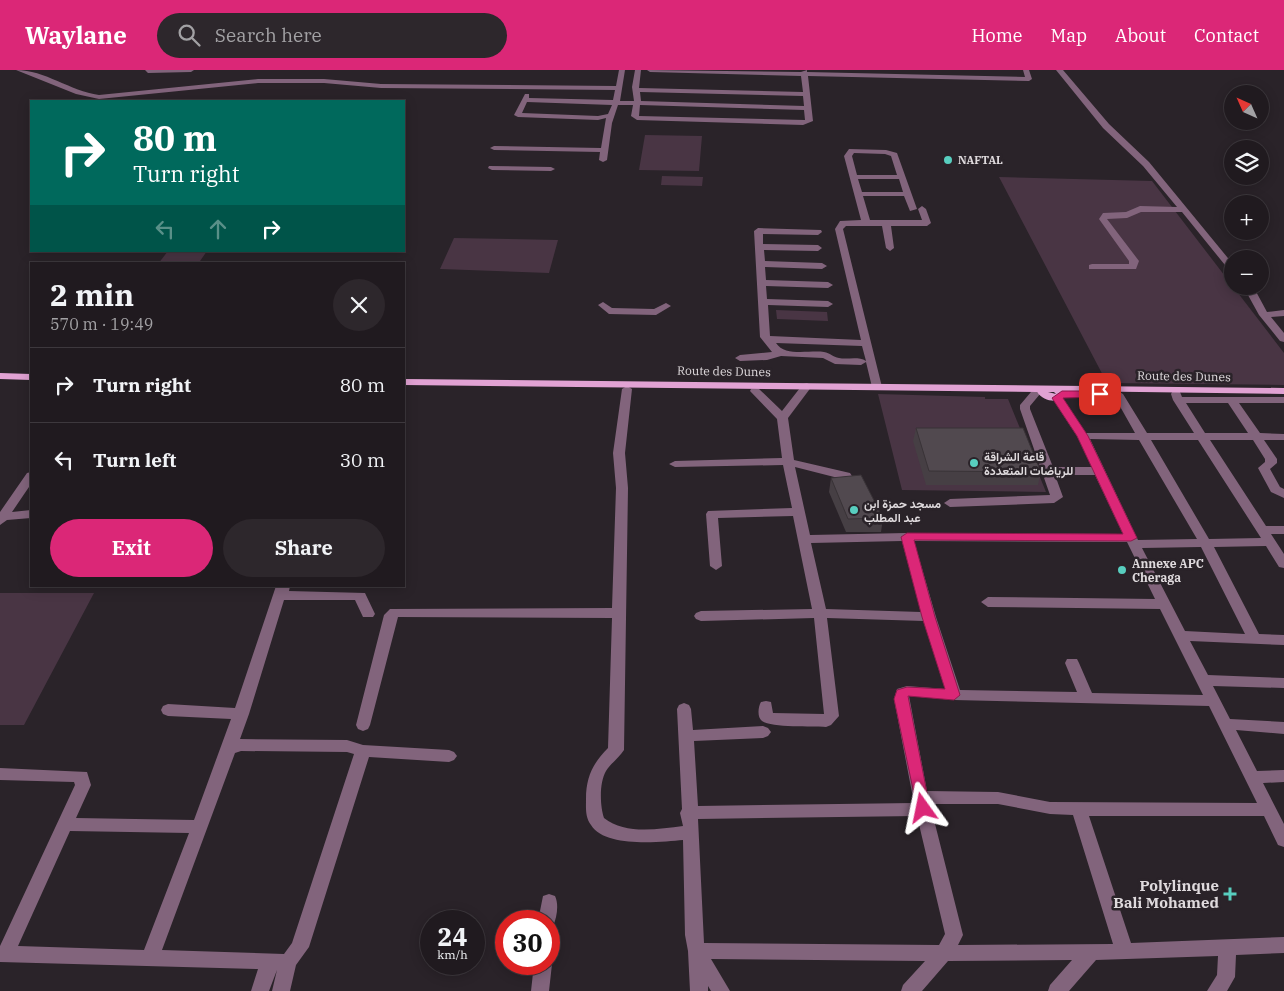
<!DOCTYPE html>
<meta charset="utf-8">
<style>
:root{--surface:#201a1f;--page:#2d272c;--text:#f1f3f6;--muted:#a2a1a4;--line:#3d383d;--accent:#db2777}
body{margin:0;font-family:"IBM Plex Serif",Vazirmatn,serif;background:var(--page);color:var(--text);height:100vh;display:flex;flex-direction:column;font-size:19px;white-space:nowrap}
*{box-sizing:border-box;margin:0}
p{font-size:16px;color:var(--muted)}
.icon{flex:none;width:28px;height:28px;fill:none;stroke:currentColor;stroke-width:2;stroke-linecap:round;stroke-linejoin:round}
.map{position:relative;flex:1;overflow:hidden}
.drawer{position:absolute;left:30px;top:192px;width:375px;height:325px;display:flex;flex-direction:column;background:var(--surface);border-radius:0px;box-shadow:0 2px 12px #0003,0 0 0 1px var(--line)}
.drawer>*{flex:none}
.top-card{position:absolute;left:30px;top:30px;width:375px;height:152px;border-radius:0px;box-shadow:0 2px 12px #0003,0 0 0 1px var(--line);background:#00695c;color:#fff;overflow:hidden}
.needle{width:32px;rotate:315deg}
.buttons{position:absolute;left:1224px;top:15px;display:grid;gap:10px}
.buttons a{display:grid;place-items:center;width:45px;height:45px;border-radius:50%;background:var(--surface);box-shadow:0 2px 12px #0003,0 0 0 1px var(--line);font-size:25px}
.speed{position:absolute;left:420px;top:840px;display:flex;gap:10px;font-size:25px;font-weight:700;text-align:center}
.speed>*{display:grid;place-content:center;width:65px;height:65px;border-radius:50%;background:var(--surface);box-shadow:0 2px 12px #0003,0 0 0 1px var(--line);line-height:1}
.speed small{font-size:12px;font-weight:400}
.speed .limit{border:8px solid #d22;background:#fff;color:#111}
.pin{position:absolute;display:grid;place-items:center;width:42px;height:42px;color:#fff;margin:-21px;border-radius:10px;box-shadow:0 2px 8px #0006}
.me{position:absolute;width:55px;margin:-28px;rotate:348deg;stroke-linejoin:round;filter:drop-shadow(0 0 4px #0008)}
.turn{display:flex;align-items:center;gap:18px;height:105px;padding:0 20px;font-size:22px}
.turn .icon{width:65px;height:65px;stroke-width:2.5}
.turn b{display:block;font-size:35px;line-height:42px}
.lanes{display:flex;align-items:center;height:48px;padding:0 20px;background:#0003;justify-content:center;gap:25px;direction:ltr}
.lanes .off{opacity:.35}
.round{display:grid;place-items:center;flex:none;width:52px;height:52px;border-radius:26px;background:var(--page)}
.summary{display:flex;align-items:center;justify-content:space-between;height:85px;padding:0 20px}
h1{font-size:30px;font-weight:700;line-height:38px}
.primary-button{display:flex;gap:10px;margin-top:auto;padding:10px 20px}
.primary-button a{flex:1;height:58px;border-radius:30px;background:var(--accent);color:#fff;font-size:20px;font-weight:700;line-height:58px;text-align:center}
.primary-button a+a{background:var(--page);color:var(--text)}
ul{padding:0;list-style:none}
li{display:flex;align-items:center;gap:15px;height:75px;padding:0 20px;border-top:1px solid var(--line)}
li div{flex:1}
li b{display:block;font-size:19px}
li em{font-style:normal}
header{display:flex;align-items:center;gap:30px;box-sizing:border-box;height:70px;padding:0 25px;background:var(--accent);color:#fff}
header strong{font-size:24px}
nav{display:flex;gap:28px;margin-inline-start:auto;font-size:18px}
.search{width:350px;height:45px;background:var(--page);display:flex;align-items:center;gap:12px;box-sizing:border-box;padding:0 18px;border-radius:28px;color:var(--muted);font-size:19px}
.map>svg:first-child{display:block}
.green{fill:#493544}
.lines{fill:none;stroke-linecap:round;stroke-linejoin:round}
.minor{fill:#82647c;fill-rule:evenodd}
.major{fill:#e1a2d3;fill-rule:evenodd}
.wall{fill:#463f44}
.building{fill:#51494f;stroke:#393337}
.route{fill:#db2777;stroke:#8e194d}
.poi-dot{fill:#58cebf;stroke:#2a2329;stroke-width:2}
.labels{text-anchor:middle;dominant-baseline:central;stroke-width:5;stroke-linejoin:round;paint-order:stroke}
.far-poi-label{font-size:11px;font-weight:bold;fill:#dfdadd;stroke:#2a2329;text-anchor:start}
.street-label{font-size:12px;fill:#dfdadd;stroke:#2a2329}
.poi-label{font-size:12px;font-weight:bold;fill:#dfdadd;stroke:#2a2329;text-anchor:start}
.near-poi-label{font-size:15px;font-weight:bold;fill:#dfdadd;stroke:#2a2329;text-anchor:end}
</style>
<header>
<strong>Waylane</strong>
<div class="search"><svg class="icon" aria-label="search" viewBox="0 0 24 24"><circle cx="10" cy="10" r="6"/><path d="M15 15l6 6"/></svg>Search here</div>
<nav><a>Home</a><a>Map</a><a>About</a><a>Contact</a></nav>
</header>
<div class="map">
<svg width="1284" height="921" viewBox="0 0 1284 921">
<rect width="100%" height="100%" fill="#2a2329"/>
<path class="green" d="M 645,65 L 702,66 L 699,101 L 639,100 Z
M 662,106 L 703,107 L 702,116 L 661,115 Z
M 999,107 L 1152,111 L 1284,283 L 1284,315 L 1107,313 Z
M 454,168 L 558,170 L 549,203 L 440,199 Z
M 168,181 L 207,181 L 198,194 L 158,194 Z
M 776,240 L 827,242 L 828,251 L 777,249 Z
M 878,324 L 985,327 L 985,329 L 1008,329 L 1046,422 L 902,420 Z
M 0,523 L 94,523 L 24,655 L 0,655 Z"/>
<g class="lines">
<path class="minor" d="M 16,0 C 45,0 70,21 99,25 L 258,9 L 324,9 L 381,14 L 616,16 L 619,0 L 625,0 L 620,31 L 634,31 L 632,17 L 635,0 L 641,0 L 639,18 L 803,22 L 801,6 L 650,2 L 647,0 L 801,2 L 807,0 L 807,2 L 1025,7 L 1023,0 L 1029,0 L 1032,9 L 1029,11 L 808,6 L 813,51 L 803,55 L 637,50 L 631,46 L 633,35 L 618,35 L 612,53 L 607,90 L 603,92 L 599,90 L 600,82 L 494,80 L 490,78 L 494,76 L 601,78 L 606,48 L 598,50 L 518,47 L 514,45 L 525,24 L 529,24 L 529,28 L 613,30 L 615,20 L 381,18 L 324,13 L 258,13 L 99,29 L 76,24 ZM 640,22 L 803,26 L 804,36 L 641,31 ZM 527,32 L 612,35 L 608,44 L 598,46 L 522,43 ZM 640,35 L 804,40 L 805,50 L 639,46 Z
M 145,0 L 194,0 L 191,2 L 148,3 Z
M 1056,0 L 1063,0 L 1109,54 L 1149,92 L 1232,193 L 1232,201 L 1229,200 L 1182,142 L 1141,142 L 1127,148 L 1107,149 L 1139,191 L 1136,199 L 1089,199 L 1089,195 L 1092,194 L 1129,194 L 1129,191 L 1099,149 L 1103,143 L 1126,142 L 1140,136 L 1177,137 L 1143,96 L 1103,58 Z
M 849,79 L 886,80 L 897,83 L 917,139 L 910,141 L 904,126 L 863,126 L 870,150 L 922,150 L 918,139 L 922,136 L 926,139 L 931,153 L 927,156 L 891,156 L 894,178 L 890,181 L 886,178 L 882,156 L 846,156 L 843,159 L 882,317 L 877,320 L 872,317 L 866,292 L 861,295 L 835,294 L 823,288 L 781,286 L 767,290 L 740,291 L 735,288 L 740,285 L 772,282 L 760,267 L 754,161 L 758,158 L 821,160 L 822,162 L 818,165 L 763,164 L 763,174 L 818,175 L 822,178 L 818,181 L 764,180 L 765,191 L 822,193 L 827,196 L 822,199 L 765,197 L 766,210 L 828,212 L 833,215 L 828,218 L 766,216 L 767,229 L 828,231 L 833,234 L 828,237 L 768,235 L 770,266 L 861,270 L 835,159 L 840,151 L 861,150 L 844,86 ZM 854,83 L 885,84 L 891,86 L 897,105 L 857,105 L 852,86 ZM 858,109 L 899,109 L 903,122 L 862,122 ZM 776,273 L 862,276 L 866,291 C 858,286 847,290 839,288 C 833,287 830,283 824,282 C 809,280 785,287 776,273 Z
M 489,96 L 551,97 L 555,99 L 551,101 L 492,100 L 488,98 Z
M 1243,216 L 1253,216 L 1267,242 L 1284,240 L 1284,246 L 1271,247 L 1284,263 L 1284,272 L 1280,271 L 1259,245 Z
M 603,232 L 612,238 L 654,239 L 666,233 L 671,236 L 656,245 L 609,244 L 598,235 Z
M 807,313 L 812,316 L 788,348 L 794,390 L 850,403 L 852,406 L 846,410 L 795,397 L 810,465 L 907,463 L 1123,464 L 1095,405 L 1055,405 L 1063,427 L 1054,433 L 950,437 L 944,433 L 950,429 L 1050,425 L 1020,339 L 1020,335 L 1031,322 L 1035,321 L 1040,324 L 1030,336 L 1030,339 L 1053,397 L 1092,397 L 1077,366 L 1052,328 L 1053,326 L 1061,326 L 1086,363 L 1135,363 L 1113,324 L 1118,321 L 1123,324 L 1147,363 L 1194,363 L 1173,330 L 1171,324 L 1172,322 L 1180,322 L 1182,327 L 1284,327 L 1284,333 L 1239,333 L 1260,363 L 1284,364 L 1284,370 L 1264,370 L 1277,389 L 1277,393 L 1270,399 L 1280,417 L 1284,419 L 1284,428 L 1271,422 L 1258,398 L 1265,392 L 1265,389 L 1253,370 L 1210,370 L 1266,456 L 1284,456 L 1284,464 L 1271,464 L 1284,484 L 1284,498 L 1279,497 L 1266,476 L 1214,477 L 1259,564 L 1284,565 L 1284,575 L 1190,571 L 1208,605 L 1284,608 L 1284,618 L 1213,616 L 1230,649 L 1284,652 L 1284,664 L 1236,660 L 1257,701 L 1284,700 L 1284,712 L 1263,713 L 1284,754 L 1284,777 L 1278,775 L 1264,746 L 1089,746 L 1131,873 L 1284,867 L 1284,883 L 1236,885 L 1235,907 L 1227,921 L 1207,921 L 1217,905 L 1218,886 L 1096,890 L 1069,921 L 1048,921 L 1050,915 L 1072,890 L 948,891 L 922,921 L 901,921 L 903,915 L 925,891 L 711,889 L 730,921 L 711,921 L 708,916 L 708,921 L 690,921 L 688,881 L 685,865 L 683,770 C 660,772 605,778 591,755 C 585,747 586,738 586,729 C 586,707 593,693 608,678 L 612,548 L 398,547 L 370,655 L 368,659 L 363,661 L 358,659 L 356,655 L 384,545 L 390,539 L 612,538 L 616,418 L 613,383 L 622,319 L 627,316 L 632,319 L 625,383 L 628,418 L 624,680 C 619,688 611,693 606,701 C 599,713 600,736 604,748 C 625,765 658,759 683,756 L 680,743 L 682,739 L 677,639 L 679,635 L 684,633 L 689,635 L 691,639 L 693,660 L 763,656 L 768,658 L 771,662 L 768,666 L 763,668 L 694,671 L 698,736 L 914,733 L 894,629 L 897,619 L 907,616 L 945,619 L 924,551 L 827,548 L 839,646 L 831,655 L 826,657 C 813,656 772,658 762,651 C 757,647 758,637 761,632 L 766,631 L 771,632 L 773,643 L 824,644 L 814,548 L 701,551 L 696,549 L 694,546 L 696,543 L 701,541 L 812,539 L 793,446 L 718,448 L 722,496 L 716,500 L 710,496 L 706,444 L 708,441 L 792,438 L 783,395 L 675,397 L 669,394 L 675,391 L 782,388 L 777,349 L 750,321 L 751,319 L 759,319 L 782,341 L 803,314 ZM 1186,333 L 1228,333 L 1248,363 L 1205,363 ZM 1090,369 L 1139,370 L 1197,469 L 1138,470 ZM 1151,370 L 1198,370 L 1261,468 L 1209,469 ZM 902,471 L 921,542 L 826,539 L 811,473 ZM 914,471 L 1127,472 L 1155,529 L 988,527 L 981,532 L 988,537 L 1160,539 L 1203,625 L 1092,623 L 1079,593 L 1077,589 L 1067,589 L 1065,593 L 1077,622 L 960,620 L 936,547 ZM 1201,477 L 1245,564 L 1185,561 L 1142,478 ZM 909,626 L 954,630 L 1209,636 L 1257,733 L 1050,732 L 998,722 L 927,721 ZM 930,734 L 998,734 L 1050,744 L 1073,745 L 1113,874 L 958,875 L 963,865 ZM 917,746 L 945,864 L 939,875 L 704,873 L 698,749 Z
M 31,402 L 31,414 L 12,442 L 31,440 L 31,448 L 7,450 L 0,455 L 0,442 L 27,403 Z
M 276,516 L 290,516 L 289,521 L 365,523 L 375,544 L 373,547 L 363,547 L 355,530 L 284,530 L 249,644 L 240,669 L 347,670 L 363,675 L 449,680 L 454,682 L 457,686 L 454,690 L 449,692 L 369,687 L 309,877 L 296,895 L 290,921 L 272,921 L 277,900 L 269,921 L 251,921 L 258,899 L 0,892 L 0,876 L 75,715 L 74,712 L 0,710 L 0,698 L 87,702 L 91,715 L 76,748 L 194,750 L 231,649 L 168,646 L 163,644 L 161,640 L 163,636 L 168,634 L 235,638 ZM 241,681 L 347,682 L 354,684 L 292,873 L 284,884 L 162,880 L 235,683 ZM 70,761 L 189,763 L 144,880 L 18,876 Z
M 549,824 L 555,826 C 559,834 557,848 553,856 L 549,858 L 549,851 L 538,851 L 543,826 Z
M 549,888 L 552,894 L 549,921 L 531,921 L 534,894 L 549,894 Z"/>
<path class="major" d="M 0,303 L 31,304 L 31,310 L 0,309 Z
M 404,309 L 1284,318 L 1284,324 L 1065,321 L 1067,325 C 1059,334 1044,332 1037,322 L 404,315 ZM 1048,322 L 1054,322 L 1056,324 Z"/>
</g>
<path class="wall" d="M 916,358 L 1041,402 L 1038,415 L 926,415 L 913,371 Z
M 831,408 L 883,448 L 881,462 L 846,462 L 829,422 Z"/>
<path class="building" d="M 916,358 L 1023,358 L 1041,402 L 929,401 Z
M 861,405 L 883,448 L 848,449 L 831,408 Z"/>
<path class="route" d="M 1062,321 L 1100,321 L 1105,324 L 1100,327 L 1063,328 L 1088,366 L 1137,468 L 1131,471 L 914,470 L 935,547 L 960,625 L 954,630 L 908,626 L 930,738 L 928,743 L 918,743 L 894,629 L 897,620 L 907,617 L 945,619 L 922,547 L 901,467 L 907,463 L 1123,464 L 1077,366 L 1052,328 Z"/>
<g class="poi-dot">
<circle cx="948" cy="90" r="5"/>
<circle cx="974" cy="393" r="5"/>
<circle cx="854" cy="440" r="5"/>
<circle cx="1122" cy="500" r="5"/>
<path d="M1227.5 816.5h5v5h5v5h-5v5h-5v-5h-5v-5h5z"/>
</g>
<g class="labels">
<g class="far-poi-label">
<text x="958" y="90">NAFTAL</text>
</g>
<g class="street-label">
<text transform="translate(724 301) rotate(1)">Route des Dunes</text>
<text transform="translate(1184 306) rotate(1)">Route des Dunes</text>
</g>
<g class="poi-label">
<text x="984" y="386">قاعة الشراقة<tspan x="984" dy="14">للرياضات المتعددة</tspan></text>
<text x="864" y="433">مسجد حمزة ابن<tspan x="864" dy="14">عبد المطلب</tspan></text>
<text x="1132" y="493">Annexe APC<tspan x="1132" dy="14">Cheraga</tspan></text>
</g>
<g class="near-poi-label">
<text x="1219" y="815">Polylinque<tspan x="1219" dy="17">Bali Mohamed</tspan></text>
</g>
</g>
</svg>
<div class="buttons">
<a><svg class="needle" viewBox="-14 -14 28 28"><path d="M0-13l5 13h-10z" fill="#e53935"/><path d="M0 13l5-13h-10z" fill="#a2a1a4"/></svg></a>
<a><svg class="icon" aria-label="layers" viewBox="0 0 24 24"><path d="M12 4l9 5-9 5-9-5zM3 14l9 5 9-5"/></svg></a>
<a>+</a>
<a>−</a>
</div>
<div class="speed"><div>24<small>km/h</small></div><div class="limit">30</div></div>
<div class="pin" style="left:1100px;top:324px;background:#d93025"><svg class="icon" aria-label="arrive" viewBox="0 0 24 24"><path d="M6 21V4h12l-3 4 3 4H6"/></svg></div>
<svg class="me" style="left:923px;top:738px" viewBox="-20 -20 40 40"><path d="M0-17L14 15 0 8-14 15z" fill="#db2777" stroke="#fff" stroke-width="4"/></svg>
<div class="top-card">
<div class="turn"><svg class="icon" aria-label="right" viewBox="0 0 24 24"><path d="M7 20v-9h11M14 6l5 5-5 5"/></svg><div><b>80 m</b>Turn right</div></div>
<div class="lanes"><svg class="icon off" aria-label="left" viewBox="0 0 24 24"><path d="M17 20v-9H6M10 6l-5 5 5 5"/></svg><svg class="icon off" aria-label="ahead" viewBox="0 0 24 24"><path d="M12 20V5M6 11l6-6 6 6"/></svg><svg class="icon" aria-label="right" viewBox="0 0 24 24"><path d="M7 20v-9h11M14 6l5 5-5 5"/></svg></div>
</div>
<section class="drawer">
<div class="summary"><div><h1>2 min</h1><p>570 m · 19:49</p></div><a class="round"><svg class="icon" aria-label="close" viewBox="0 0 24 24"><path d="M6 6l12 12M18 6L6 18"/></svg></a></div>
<ul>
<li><svg class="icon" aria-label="right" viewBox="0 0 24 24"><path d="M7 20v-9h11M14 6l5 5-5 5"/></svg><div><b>Turn right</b></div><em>80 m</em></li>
<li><svg class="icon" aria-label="left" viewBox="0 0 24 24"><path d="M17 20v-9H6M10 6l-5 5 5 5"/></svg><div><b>Turn left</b></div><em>30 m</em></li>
</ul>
<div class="primary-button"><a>Exit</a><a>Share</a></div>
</section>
</div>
